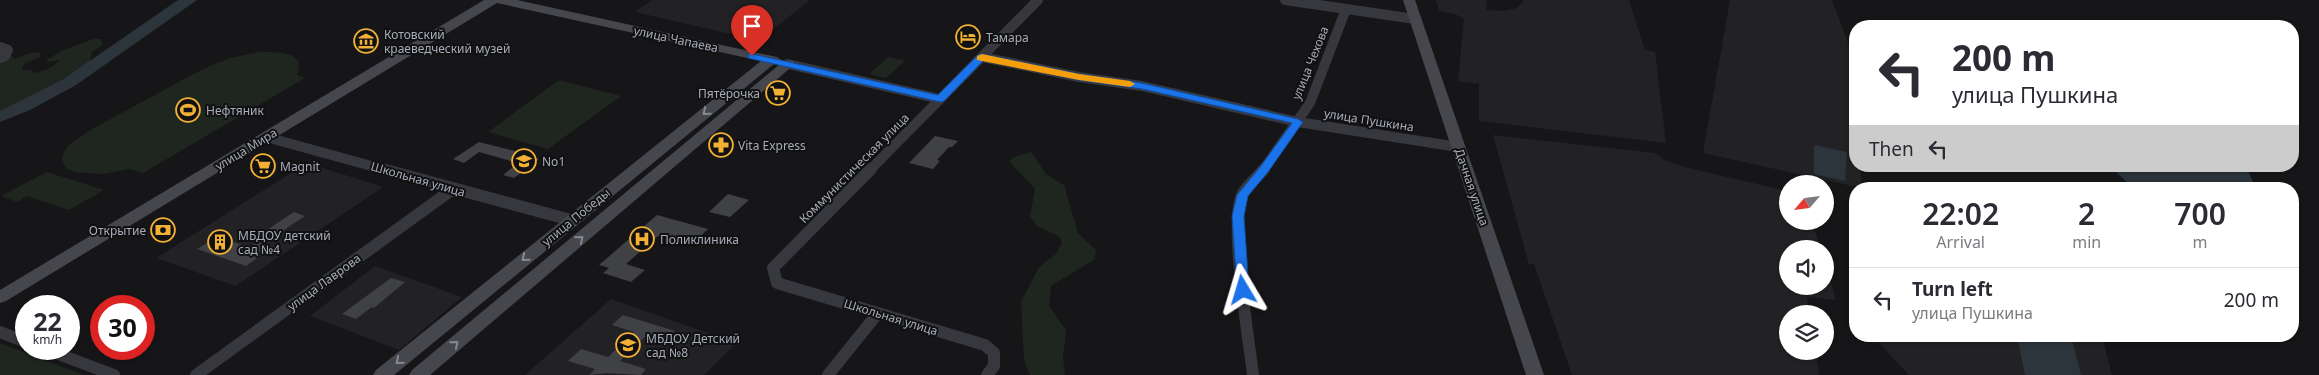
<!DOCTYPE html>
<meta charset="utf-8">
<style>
:root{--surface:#fff;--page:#f7f7f7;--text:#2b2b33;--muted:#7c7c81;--line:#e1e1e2}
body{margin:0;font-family:"Noto Sans",sans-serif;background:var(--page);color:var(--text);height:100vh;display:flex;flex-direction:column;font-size:19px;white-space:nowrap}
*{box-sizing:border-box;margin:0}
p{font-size:16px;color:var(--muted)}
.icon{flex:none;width:28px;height:28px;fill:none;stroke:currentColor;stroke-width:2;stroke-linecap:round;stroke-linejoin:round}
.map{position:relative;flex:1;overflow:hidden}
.details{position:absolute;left:1849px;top:182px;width:450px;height:160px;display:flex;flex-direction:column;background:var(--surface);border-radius:20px;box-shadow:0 1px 4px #0004}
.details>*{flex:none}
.banner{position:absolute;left:1849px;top:20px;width:450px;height:152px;border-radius:20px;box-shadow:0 1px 4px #0004;background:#fff;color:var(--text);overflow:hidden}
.needle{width:32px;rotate:242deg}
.buttons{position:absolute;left:1779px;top:175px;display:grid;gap:10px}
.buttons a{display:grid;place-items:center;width:55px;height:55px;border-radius:50%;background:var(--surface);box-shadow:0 1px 4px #0004;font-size:25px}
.speed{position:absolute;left:15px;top:295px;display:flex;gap:10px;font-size:25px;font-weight:700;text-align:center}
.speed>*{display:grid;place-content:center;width:65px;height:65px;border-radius:50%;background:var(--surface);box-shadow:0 1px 4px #0004;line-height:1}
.speed small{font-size:12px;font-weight:400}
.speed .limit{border:8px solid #d22;background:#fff;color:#111}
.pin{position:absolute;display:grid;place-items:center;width:42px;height:42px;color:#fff;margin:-51px -21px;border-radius:50% 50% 50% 0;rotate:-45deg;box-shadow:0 0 5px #0007}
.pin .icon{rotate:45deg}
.me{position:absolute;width:55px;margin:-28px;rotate:353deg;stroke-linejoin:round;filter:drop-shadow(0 0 4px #0008)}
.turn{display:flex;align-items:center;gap:18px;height:105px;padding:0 20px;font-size:22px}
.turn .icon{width:65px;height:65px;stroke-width:2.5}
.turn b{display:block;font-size:35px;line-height:42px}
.then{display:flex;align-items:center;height:48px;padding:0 20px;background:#0003;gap:10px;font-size:19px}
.eta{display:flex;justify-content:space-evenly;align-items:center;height:85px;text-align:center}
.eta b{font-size:30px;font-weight:600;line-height:35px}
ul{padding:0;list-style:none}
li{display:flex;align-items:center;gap:15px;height:65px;padding:0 20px;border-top:1px solid var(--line)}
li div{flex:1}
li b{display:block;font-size:19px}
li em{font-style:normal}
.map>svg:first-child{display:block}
.built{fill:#222225}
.green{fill:#1e261f}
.water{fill:#2c353c}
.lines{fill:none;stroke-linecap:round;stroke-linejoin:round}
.river{fill:#2c353c;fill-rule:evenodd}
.building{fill:#404145}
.street-far1{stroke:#37383d;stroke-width:10}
.street{stroke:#37383d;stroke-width:12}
.secondary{fill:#45474d;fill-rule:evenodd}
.oneway{stroke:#858993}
.route{fill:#1a73e8;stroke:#114b97}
.slow{fill:#f59e0b}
.labels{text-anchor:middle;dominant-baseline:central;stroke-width:4;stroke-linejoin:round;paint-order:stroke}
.poi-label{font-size:12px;fill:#a8adb8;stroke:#111113;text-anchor:start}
.street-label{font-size:12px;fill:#a8adb8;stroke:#111113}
</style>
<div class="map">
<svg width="2319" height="375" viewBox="0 0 2319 375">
<rect width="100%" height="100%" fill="#161618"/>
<path class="built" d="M 652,0 L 810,0 L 762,38 L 743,34 L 726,33 L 635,12 Z
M 1436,0 L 1487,0 L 1486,10 L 1503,11 L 1517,8 L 1524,0 L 1629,0 L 1645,50 L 1655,52 L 1666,143 L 1479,121 L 1479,84 L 1458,81 L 1464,19 L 1455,14 L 1439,11 Z
M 1730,0 L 1832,0 L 1855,61 L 1855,166 L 1861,166 L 1861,188 L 1703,153 Z
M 1493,135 L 1655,153 L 1666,161 L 1684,167 L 1787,191 L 1788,221 L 1812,221 L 1821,249 L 1788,249 L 1788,286 L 1825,286 L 1825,263 L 1836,300 L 1807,297 L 1809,314 L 1788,314 L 1788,351 L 1815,351 L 1819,375 L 1572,375 L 1534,264 L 1529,264 Z
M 307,163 L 383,187 L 236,286 L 156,258 Z
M 375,266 L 462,297 L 399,350 L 310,316 Z
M 611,299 L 736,343 L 704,375 L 525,375 Z
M 1876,336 L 2102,336 L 2112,375 L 1909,375 L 1876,340 Z"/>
<path class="green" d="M 93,39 L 101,39 L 103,45 L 92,52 L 90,64 L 0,112 L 0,60 L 10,55 L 15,59 L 33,52 L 40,53 L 40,57 L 24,64 L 22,70 L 32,70 L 34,73 C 46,71 51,68 60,60 L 47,62 L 47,60 L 61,51 Z
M 260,52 C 277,52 307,51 297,75 L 305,78 L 143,173 L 130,169 L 103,174 L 75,172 L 66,168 L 62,161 L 63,154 L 69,145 L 92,129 L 201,70 L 230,58 Z
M 888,57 L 905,61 L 886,78 L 869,74 Z
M 559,80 L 621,96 L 548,149 L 488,132 Z
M 1031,152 L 1046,174 L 1064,185 L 1078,233 L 1096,250 L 1095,259 L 1051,286 L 1049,306 L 1066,330 L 1063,357 L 1065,375 L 1030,375 L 1024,360 L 1021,302 L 1039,267 L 1056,254 L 1062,243 L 1060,237 L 1037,226 L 1030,216 L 1035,189 L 1009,161 L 1017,156 Z
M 47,172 L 104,190 L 69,210 L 27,196 L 17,202 L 1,196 Z
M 0,343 L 84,375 L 0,375 Z"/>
<path class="water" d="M 1814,145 L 1847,152 L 1845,181 L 1814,174 Z
M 2110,166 L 2246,166 L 2256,189 L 2134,189 Z
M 2017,336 L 2071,336 L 2081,375 L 2025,375 Z"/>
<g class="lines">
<path class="river" d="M 178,0 L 197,0 L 76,85 L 30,110 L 0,122 L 0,111 L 65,78 Z"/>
</g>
<path class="building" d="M 935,136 L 958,141 L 952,147 L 949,147 L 937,160 L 940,161 L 933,169 L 909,163 Z
M 479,142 L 535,156 L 532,157 L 539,159 L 514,178 L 503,175 L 518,163 L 479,152 L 464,163 L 453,159 Z
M 728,194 L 749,200 L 730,217 L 709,212 Z
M 294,212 L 305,216 L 275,236 L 264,232 Z
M 657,215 L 708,229 L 694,242 L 676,237 L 672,240 L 658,236 L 626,264 L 645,270 L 631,282 L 603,273 L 609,268 L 599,265 Z
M 217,237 L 249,247 L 258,242 L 278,248 L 268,255 L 264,253 L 246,266 L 197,249 Z
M 391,278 L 405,282 L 374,308 L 372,307 L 356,319 L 342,314 Z
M 623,315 L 675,331 L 665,342 L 646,336 L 620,361 L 646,369 L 641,375 L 607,373 L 589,375 L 595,369 L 568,361 L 581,349 L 608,357 L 634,332 L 612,325 Z"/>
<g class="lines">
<path class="street-far1" d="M 1285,0 L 1415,19
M 0,47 L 8,50 L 5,56 L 0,58
M 982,57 L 1079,77 L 1142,86 L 1298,122 L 1458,147
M 788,64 L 940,99
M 266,137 L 386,170
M 870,170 L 1038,0
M 1263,170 L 1310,103 L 1346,9"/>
<path class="street" d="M 382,169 L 571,220
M 871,169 L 773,268 L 777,283 L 985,345 L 994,353 L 994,366 L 987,375
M 0,332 L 26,342
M 45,349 L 114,375
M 196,375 L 453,189
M 828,375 L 878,313
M 1253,375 C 1249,340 1229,223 1242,195 C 1246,186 1258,177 1264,169"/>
<path class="secondary" d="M 484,0 L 517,0 L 777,57 L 783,61 L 793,61 L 795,64 L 430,375 L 409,375 L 412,370 L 780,64 L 774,64 L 394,375 L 373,375 L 376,370 L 761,61 L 497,3 L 6,301 L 0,303 L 0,290 Z
M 1403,0 L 1415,0 L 1544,375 L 1526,375 Z"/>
</g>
<defs><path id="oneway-chevron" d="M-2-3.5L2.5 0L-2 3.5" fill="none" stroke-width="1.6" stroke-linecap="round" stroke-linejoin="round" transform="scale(1.25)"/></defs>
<g class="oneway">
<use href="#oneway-chevron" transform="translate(706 112) rotate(141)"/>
<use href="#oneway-chevron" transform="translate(580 239) rotate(-40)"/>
<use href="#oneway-chevron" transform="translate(525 258) rotate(141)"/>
<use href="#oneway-chevron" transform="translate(455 344) rotate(-40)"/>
<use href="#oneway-chevron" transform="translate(399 361) rotate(141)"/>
</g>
<path class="route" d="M 748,53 L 938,95 L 978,55 L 982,54 L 1079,74 L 1142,83 L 1298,119 L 1303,122 L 1268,172 L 1248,196 L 1244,216 L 1249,290 L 1243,294 L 1237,290 L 1232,216 L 1237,195 L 1260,167 L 1292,123 L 1142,89 L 1079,80 L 984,60 L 944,101 L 940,102 L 748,58 Z"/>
<path class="slow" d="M 982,54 L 1079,74 L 1130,81 L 1135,84 L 1130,87 L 1079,80 L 977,60 L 977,56 Z"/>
<defs>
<g id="hotel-ring" transform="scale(1.25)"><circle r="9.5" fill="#111113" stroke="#f2b134" stroke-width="1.5"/><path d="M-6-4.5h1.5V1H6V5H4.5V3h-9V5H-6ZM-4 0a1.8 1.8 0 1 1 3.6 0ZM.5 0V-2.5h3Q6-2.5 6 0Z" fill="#f2b134"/></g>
<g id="museum-ring" transform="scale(1.25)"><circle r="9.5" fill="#111113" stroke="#f2b134" stroke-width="1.5"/><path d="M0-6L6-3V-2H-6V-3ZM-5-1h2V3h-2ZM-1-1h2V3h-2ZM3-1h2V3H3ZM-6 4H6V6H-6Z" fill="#f2b134"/></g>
<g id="supermarket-ring" transform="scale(1.25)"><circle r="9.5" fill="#111113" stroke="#f2b134" stroke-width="1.5"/><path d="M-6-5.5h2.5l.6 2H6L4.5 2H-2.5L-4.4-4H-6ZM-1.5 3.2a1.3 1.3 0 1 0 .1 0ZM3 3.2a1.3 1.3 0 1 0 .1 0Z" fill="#f2b134"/></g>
<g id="stadium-ring" transform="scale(1.25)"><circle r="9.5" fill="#111113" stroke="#f2b134" stroke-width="1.5"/><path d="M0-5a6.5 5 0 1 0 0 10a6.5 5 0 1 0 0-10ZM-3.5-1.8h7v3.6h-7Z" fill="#f2b134"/></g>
<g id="pharmacy-ring" transform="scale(1.25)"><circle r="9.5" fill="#111113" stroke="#f2b134" stroke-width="1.5"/><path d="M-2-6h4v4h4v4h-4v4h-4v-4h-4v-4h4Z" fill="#f2b134"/></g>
<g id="school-ring" transform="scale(1.25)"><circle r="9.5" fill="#111113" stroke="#f2b134" stroke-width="1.5"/><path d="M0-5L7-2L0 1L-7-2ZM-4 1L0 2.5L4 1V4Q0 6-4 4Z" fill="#f2b134"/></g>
<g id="bank-ring" transform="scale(1.25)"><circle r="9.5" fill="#111113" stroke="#f2b134" stroke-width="1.5"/><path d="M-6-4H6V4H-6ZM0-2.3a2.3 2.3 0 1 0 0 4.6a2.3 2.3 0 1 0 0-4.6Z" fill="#f2b134"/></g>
<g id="hospital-ring" transform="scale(1.25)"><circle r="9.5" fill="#111113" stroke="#f2b134" stroke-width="1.5"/><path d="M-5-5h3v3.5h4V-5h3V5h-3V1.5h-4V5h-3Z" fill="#f2b134"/></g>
<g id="building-ring" transform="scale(1.25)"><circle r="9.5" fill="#111113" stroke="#f2b134" stroke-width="1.5"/><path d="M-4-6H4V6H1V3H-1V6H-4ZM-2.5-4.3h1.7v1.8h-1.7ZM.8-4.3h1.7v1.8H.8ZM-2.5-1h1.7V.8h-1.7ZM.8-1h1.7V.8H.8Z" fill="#f2b134"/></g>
</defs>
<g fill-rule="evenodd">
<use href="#hotel-ring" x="968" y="37"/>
<use href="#museum-ring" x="366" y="41"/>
<use href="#supermarket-ring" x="778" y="93"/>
<use href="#stadium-ring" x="188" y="110"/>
<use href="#pharmacy-ring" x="721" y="145"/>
<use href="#school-ring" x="524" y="161"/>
<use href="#supermarket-ring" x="263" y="166"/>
<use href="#bank-ring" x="163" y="230"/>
<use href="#hospital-ring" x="642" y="239"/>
<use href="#building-ring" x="220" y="242"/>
<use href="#school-ring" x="628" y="345"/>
</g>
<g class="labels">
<g class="poi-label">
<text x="384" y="34">Котовский<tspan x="384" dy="14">краеведческий музей</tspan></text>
<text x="986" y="37">Тамара</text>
<text x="760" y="93" text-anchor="end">Пятёрочка</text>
<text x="206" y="110">Нефтяник</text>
<text x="738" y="145">Vita Express</text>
<text x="542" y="161">No1</text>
<text x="280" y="166">Magnit</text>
<text x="146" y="230" text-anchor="end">Открытие</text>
<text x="238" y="235">МБДОУ детский<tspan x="238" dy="14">сад №4</tspan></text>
<text x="660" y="239">Поликлиника</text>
<text x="646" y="338">МБДОУ Детский<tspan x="646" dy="14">сад №8</tspan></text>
</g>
<g class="street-label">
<text transform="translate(676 39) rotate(12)">улица Чапаева</text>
<text transform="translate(1310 63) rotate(-68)">улица Чехова</text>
<text transform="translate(1369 120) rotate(9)">улица Пушкина</text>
<text transform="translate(246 149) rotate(-31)">улица Мира</text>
<text transform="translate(854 168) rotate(-45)">Коммунистическая улица</text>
<text transform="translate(418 179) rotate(16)">Школьная улица</text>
<text transform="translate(1472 187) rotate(71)">Дачная улица</text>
<text transform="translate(576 217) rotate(-39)">улица Победы</text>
<text transform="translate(324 282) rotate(-36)">улица Лаврова</text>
<text transform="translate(891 317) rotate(17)">Школьная улица</text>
</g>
</g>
</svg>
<div class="buttons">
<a><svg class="needle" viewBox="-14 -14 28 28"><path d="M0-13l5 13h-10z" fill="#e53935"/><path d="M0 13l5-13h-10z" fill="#7c7c81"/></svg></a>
<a><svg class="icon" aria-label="sound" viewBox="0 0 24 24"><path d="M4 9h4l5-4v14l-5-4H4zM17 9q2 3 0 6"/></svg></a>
<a><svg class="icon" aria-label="layers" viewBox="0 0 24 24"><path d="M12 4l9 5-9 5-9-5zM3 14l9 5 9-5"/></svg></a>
</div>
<div class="speed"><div>22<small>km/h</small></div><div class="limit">30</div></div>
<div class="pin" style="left:752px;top:56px;background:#d93025"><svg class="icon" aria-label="arrive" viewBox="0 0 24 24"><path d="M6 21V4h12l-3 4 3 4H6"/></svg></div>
<svg class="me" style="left:1243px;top:290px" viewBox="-20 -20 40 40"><path d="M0-17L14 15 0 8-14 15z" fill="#1a73e8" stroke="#fff" stroke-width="4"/></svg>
<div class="banner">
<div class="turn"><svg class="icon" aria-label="left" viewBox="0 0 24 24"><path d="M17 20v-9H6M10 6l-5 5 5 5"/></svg><div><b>200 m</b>улица Пушкина</div></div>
<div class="then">Then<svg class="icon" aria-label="left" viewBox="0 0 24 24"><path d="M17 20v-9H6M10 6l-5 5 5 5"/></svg></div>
</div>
<section class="details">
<div class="eta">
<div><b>22:02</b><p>Arrival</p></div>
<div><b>2</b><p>min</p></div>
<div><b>700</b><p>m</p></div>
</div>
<ul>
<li><svg class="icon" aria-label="left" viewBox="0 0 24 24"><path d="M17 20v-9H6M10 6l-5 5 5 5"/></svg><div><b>Turn left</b><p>улица Пушкина</p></div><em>200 m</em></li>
</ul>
</section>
</div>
